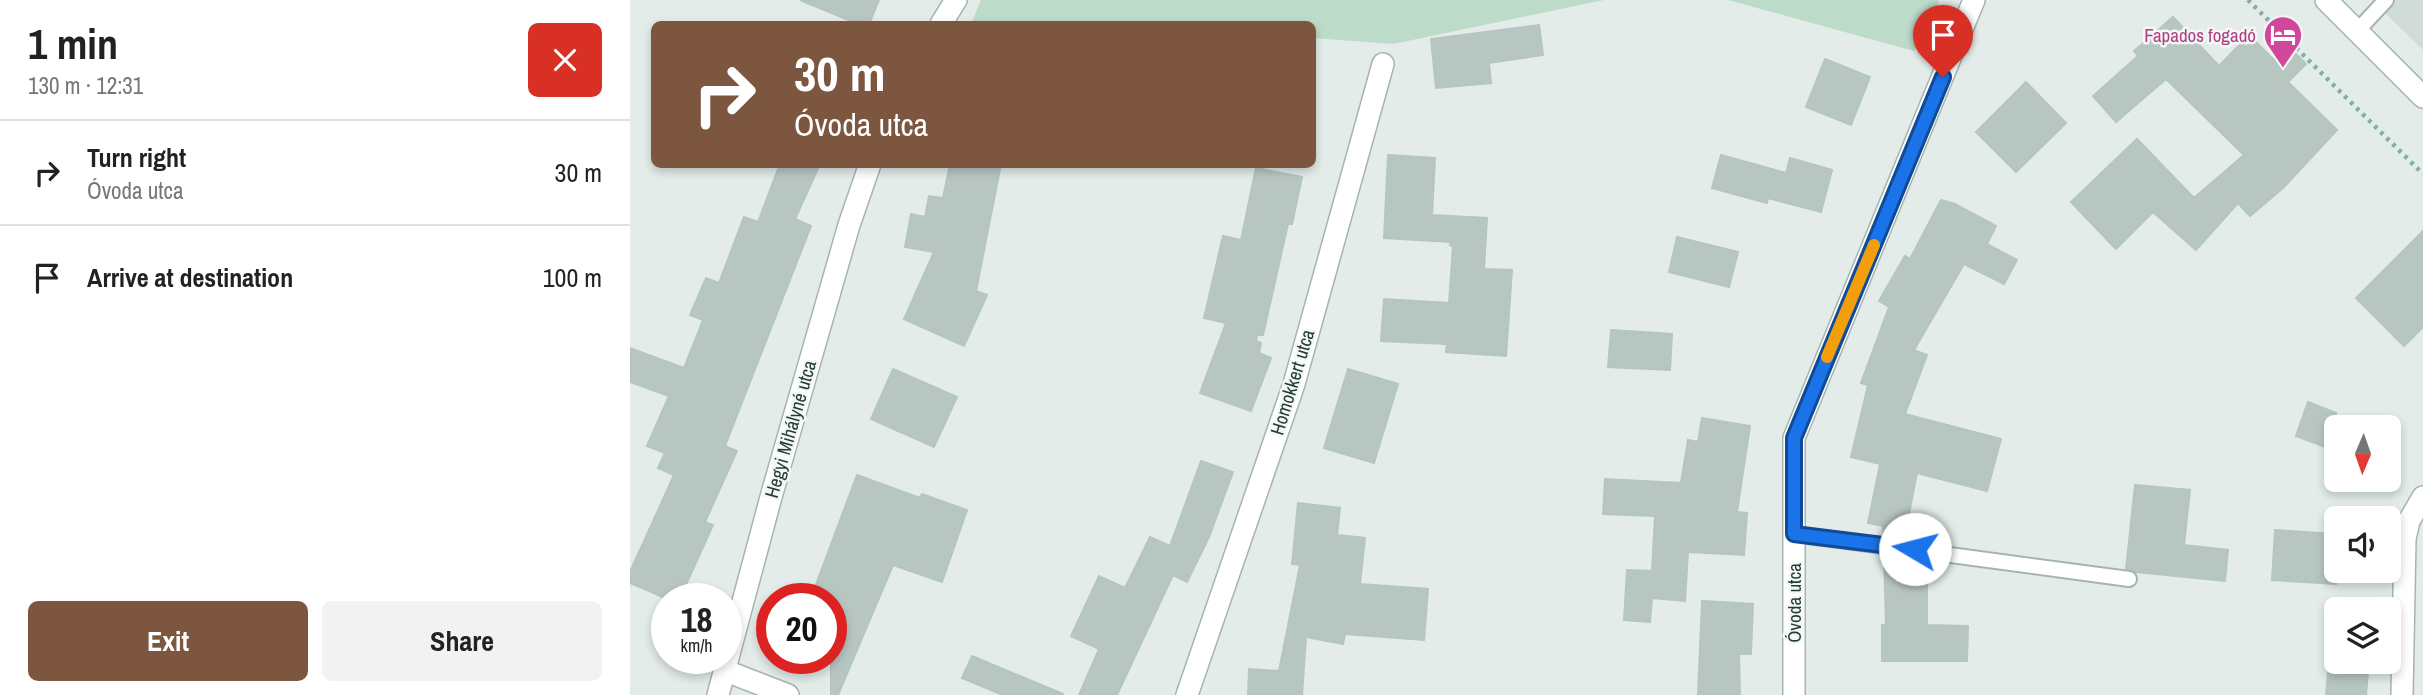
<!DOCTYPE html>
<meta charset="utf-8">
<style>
:root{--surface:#fff;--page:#f2f2f2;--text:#222;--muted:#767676;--line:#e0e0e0;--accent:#7c563f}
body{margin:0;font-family:"Archivo Narrow",sans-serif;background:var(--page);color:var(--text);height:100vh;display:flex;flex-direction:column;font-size:26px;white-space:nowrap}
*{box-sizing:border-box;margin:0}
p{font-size:23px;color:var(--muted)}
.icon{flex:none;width:38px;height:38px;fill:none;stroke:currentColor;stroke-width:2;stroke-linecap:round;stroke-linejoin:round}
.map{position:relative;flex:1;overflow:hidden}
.panel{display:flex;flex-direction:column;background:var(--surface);width:630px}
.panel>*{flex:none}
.banner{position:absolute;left:21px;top:21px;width:665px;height:147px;border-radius:10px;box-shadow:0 4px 10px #0003;background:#7c563f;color:#fff;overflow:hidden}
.needle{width:46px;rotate:182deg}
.buttons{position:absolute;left:1694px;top:415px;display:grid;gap:14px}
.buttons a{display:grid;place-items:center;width:77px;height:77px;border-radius:10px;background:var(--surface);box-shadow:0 4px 10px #0003;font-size:35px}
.speed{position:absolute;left:21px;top:583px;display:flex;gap:14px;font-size:35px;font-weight:700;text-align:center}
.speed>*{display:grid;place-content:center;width:91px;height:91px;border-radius:50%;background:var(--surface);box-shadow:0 4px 10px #0003;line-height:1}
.speed small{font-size:18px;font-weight:400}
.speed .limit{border:10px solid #d22;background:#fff;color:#111}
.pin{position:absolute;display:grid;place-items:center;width:60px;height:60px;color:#fff;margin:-72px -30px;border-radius:50% 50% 50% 0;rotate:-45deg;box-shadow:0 0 7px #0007}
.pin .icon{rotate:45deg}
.me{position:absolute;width:77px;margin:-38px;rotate:278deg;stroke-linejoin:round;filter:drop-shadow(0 0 5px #0008)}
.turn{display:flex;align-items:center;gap:24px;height:147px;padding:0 28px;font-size:32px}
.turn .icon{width:91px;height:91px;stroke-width:2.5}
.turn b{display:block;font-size:49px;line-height:60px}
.round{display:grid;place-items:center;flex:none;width:74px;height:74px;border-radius:10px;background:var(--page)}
.overview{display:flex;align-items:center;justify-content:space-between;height:119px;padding:0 28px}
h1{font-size:42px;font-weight:800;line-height:52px}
.action{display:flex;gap:14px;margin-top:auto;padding:14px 28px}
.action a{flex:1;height:80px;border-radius:10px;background:var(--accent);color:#fff;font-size:28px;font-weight:800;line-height:80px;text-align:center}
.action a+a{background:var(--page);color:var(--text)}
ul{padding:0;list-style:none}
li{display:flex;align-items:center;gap:21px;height:105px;padding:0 28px;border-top:2px solid var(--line)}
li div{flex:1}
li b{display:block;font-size:26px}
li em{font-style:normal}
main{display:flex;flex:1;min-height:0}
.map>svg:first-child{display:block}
.built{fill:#d1dbd8}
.green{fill:#bddbc9}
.building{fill:#b8c6c2;stroke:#b5c5c0;stroke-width:2}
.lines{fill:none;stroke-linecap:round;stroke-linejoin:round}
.lane-casing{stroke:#a6b4b0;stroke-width:18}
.street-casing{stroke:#a6b4b0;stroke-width:24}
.secondary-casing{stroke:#a2b7b2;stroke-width:24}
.path{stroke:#85ada6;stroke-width:4.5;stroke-dasharray:3.5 5;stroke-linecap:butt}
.lane{stroke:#fff;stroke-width:14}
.street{stroke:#fff;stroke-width:21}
.secondary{stroke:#fff;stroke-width:21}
.route-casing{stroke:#114b97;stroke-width:18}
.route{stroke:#1a73e8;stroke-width:12}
.slow{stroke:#f59e0b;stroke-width:12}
.labels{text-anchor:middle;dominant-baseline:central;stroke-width:5;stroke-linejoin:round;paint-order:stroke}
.hotel-label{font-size:19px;fill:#b23c85;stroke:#f3f8f6;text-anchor:end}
.street-label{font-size:19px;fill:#243c38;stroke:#f3f8f6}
</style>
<main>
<section class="panel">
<div class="overview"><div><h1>1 min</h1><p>130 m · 12:31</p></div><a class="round" style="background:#d93025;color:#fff"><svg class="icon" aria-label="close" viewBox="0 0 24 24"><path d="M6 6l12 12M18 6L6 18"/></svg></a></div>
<ul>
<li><svg class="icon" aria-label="right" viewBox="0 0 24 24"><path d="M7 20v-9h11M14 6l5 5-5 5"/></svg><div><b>Turn right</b><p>Óvoda utca</p></div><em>30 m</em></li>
<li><svg class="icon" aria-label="arrive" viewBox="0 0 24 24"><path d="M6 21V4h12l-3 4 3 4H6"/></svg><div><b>Arrive at destination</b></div><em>100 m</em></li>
</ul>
<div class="action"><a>Exit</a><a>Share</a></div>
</section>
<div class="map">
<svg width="1793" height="695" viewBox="0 0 1793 695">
<rect width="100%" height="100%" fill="#e3ece9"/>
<path class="built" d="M 1742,0 L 1793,0 L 1793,50 Z"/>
<path class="green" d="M 351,0 L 974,0 L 763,44 L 683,38 L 682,24 L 341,24 Z
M 1098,0 L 1309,0 L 1284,51 Z"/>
<path class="building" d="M 170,0 L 249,0 L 239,24 L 228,24 Z
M 1543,17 L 1589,66 L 1619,35 L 1644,60 L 1658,46 L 1676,64 L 1658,82 L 1707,130 L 1653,188 L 1620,216 L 1608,203 L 1566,250 L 1523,212 L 1486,249 L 1441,202 L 1507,139 L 1564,198 L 1614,155 L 1536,79 L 1486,122 L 1463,96 L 1508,56 L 1504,51 Z
M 909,25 L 913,55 L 859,63 L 861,83 L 806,88 L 801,39 Z
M 1195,59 L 1240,77 L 1221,125 L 1176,107 Z
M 1396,82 L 1436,123 L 1386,172 L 1346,132 Z
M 758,155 L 805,158 L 802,215 L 857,218 L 854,269 L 882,270 L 876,356 L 816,352 L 817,344 L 751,341 L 754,299 L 819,303 L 823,246 L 820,245 L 821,242 L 754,238 Z
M 1091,155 L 1156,173 L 1160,158 L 1202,170 L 1191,212 L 1138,198 L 1137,203 L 1082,188 Z
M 150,164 L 190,164 L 165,219 L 181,226 L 95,446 L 107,451 L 75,522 L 83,525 L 50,598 L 35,598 L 0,583 L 0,572 L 44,475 L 28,468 L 35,453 L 17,446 L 39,396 L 0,382 L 0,348 L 54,368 L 73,320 L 60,315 L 76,278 L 89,283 L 114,217 L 128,222 Z
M 320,164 L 371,164 L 346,291 L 357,295 L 334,346 L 274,319 L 304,252 L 275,247 L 281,214 L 295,217 L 299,196 L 313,198 Z
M 626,168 L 672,177 L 662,224 L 658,224 L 633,335 L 627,335 L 626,341 L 631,343 L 629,353 L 641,358 L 621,411 L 570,393 L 596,323 L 574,318 L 593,236 L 611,240 Z
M 1311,200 L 1325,204 L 1366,226 L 1357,244 L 1387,260 L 1374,284 L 1334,264 L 1284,350 L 1297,355 L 1275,414 L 1371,439 L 1357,491 L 1287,473 L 1274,539 L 1254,536 L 1253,526 L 1238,523 L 1250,464 L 1221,457 L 1238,385 L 1231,383 L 1259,307 L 1249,301 L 1275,256 L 1280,259 Z
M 1793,231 L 1793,327 L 1774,346 L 1726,298 Z
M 1047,237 L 1108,252 L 1099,287 L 1039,272 Z
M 981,330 L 1042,334 L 1040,370 L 978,367 Z
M 263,369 L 327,397 L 304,447 L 241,419 Z
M 718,369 L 768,384 L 744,463 L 694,448 Z
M 1678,402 L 1706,413 L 1706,451 L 1666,436 Z
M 1072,418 L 1120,426 L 1107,512 L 1117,513 L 1114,555 L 1058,552 L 1055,601 L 1022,598 L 1020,622 L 994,620 L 997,570 L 1022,571 L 1025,516 L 973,514 L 975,479 L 1051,483 L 1058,440 L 1068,442 Z
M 571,461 L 603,472 L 579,537 L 557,582 L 543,575 L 487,695 L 449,695 L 469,649 L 441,636 L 469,576 L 495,588 L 520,537 L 540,546 Z
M 227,475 L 290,498 L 292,494 L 337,510 L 312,582 L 263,565 L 208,695 L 201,695 L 201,598 L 181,598 Z
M 1505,485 L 1560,490 L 1554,545 L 1598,550 L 1595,581 L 1506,572 L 1496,569 Z
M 668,503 L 710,508 L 707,535 L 735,538 L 730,584 L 798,589 L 794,640 L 715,634 L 713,644 L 676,637 L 672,695 L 618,695 L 619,669 L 649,671 L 670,565 L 662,564 Z
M 1645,530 L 1703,534 L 1702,548 L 1706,548 L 1706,584 L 1642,580 Z
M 1254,556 L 1270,558 L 1269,566 L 1297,565 L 1297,625 L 1338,626 L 1337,661 L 1252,661 L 1252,625 L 1256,625 Z
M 1072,601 L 1123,604 L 1121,654 L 1109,654 L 1110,695 L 1068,695 Z
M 342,656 L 433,694 L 433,695 L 373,695 L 332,678 Z
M 1699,662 L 1739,662 L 1736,695 L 1696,695 Z"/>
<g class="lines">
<g class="lane-casing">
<path id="lane" d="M 1728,30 L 1756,0
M 1164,534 L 1499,579"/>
</g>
<g class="street-casing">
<path id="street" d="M 311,24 L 326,0
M 96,671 L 158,695
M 88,695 L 141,497 L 219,225 L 240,164
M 557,695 L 664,384 L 753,64
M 1164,695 L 1164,438 L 1344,0
M 1772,695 L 1775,539 L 1779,521 L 1793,497"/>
</g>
<g class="secondary-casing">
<path id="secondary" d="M 1696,0 L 1793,97"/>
</g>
<path class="path" d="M 1618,0 L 1793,174"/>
<use href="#lane" class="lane"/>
<use href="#street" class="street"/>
<use href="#secondary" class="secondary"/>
</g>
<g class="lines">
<g class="route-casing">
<path id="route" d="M 1285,549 L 1164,534 L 1164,438 L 1313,77"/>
</g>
<use href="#route" class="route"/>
<path class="slow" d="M 1197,357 L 1244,245"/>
</g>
<defs>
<g id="hotel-pin" transform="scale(2.0125)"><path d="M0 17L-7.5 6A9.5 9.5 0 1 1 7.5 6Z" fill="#d1479c" stroke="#f3f8f6"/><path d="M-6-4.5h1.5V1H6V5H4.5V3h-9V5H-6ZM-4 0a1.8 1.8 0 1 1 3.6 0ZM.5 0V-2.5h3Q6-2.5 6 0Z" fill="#fff"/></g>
</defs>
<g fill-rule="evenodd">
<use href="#hotel-pin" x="1653" y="35"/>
</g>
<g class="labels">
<g class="hotel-label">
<text x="1626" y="35">Fapados fogadó</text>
</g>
<g class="street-label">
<text transform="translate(662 382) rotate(-73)">Homokkert utca</text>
<text transform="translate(160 429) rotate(-74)">Hegyi Mihályné utca</text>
<text transform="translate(1164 603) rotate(-90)">Óvoda utca</text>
</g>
</g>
</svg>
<div class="buttons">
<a><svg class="needle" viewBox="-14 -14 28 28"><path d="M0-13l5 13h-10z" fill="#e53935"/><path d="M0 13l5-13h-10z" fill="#767676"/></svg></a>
<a><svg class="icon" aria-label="sound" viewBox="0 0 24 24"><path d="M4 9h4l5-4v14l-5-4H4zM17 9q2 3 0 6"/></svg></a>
<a><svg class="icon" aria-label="layers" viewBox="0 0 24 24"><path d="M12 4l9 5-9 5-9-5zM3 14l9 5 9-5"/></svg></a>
</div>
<div class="speed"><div>18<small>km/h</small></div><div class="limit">20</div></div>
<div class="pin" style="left:1313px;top:77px;background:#d93025"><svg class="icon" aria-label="arrive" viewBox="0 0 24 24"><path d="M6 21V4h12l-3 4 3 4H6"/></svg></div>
<svg class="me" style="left:1285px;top:549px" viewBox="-20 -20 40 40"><circle r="19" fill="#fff"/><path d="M0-13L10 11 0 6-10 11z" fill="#1a73e8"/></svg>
<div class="banner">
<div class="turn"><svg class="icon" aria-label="right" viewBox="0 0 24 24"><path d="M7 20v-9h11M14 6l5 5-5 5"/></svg><div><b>30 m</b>Óvoda utca</div></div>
</div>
</div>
</main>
